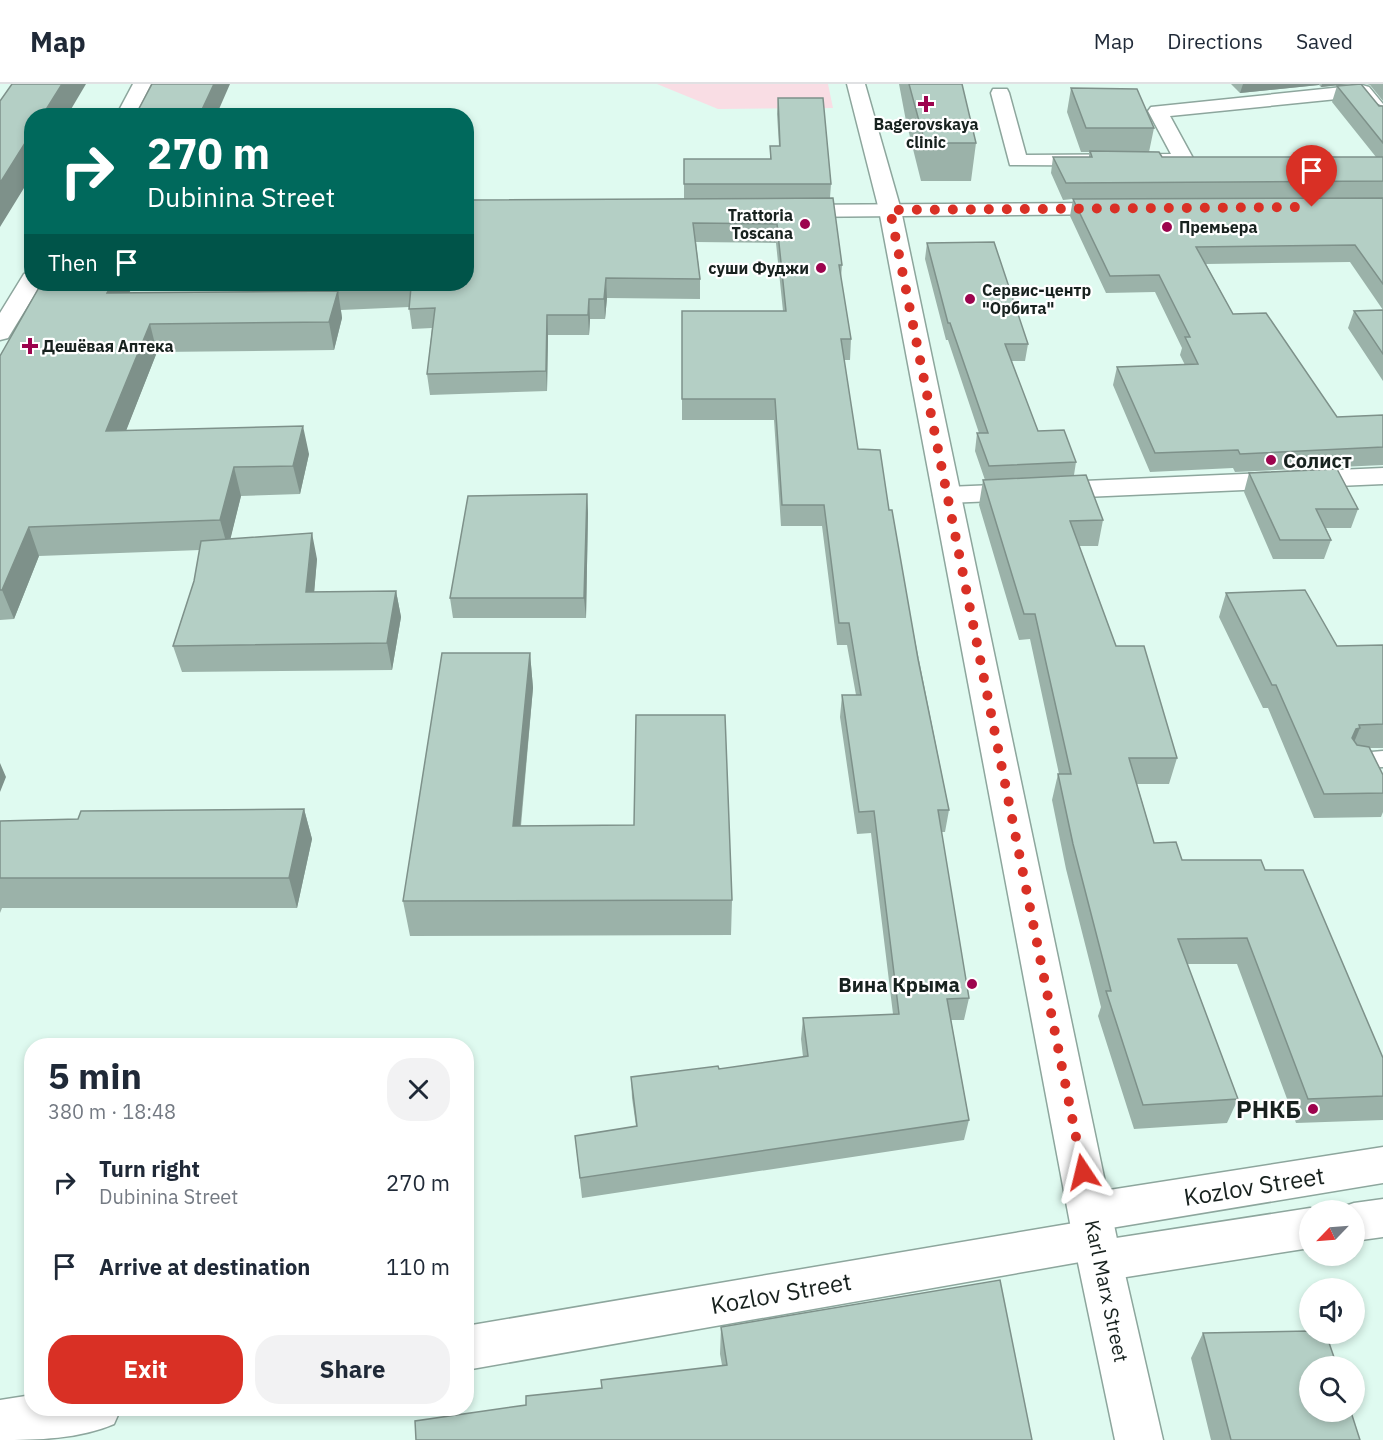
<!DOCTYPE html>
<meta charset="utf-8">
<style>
:root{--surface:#fff;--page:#f2f2f3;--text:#1f2937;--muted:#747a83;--line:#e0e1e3;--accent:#d93025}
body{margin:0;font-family:"IBM Plex Sans",sans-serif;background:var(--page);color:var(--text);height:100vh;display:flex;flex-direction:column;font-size:22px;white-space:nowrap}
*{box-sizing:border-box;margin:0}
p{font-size:20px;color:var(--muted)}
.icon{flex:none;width:33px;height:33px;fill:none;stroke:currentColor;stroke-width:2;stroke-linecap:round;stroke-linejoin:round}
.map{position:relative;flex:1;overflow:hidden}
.sheet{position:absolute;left:24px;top:954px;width:450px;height:378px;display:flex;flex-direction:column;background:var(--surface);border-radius:24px;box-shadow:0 3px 9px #0003}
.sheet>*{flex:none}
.hud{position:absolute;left:24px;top:24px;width:450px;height:183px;border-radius:24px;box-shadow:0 3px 9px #0003;background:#00695c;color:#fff;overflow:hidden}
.needle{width:39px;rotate:245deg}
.fabs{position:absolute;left:1299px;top:1116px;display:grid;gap:12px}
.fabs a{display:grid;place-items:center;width:66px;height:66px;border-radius:50%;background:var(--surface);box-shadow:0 3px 9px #0003;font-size:30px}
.pin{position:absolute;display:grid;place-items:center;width:51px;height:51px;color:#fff;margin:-62px -26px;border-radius:50% 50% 50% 0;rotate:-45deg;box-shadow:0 0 6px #0007}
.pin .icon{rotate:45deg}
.me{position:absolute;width:66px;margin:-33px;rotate:350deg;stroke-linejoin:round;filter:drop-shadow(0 0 4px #0008)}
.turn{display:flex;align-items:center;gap:21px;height:126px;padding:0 24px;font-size:27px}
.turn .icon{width:78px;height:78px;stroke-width:2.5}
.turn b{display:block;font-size:42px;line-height:51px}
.then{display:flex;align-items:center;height:57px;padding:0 24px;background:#0003;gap:12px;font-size:22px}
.round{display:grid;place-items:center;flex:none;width:63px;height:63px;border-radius:24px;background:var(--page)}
.summary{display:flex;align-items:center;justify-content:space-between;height:102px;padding:0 24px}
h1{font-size:36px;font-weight:800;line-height:45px}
.primary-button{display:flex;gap:12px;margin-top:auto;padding:12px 24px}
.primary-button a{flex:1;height:69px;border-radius:24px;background:var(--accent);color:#fff;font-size:24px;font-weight:800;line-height:69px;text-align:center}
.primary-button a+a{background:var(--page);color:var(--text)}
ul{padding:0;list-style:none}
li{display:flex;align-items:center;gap:18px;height:84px;padding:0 24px}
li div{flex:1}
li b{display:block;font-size:22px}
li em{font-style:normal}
header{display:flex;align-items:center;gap:36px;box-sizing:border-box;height:84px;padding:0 30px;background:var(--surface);border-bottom:2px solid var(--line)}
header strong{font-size:28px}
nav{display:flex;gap:33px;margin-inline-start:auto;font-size:21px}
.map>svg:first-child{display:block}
.green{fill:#f9dde4}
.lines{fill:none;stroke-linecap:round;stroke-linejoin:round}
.service-casing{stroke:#8da69d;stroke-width:3}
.minor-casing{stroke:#8da69d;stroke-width:3}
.secondary-casing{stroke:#8da69d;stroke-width:3}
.service{fill:#fff;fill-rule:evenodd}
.minor{fill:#fff;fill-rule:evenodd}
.secondary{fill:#fff;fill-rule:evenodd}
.wall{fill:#9bb2a9}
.shaded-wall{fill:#7e918a}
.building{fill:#b4cfc5;stroke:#7e918a;stroke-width:1.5}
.route{stroke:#d93025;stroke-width:10;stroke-dasharray:0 18}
.poi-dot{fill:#9d044e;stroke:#fff;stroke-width:2}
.labels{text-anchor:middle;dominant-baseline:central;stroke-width:4.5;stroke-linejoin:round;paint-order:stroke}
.far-poi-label{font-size:16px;font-weight:bold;fill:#18221f;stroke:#fff;text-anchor:start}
.poi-label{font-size:20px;font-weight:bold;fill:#18221f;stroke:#fff;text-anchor:start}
.street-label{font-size:20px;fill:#18221f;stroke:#fff}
.near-poi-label{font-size:24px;font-weight:bold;fill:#18221f;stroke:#fff;text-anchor:end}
.near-street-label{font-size:24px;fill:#18221f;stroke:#fff}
</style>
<header>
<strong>Map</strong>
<nav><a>Map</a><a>Directions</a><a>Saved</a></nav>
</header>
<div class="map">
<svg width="1383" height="1356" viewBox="0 0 1383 1356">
<rect width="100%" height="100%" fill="#dffaf0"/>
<path class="green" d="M 657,0 L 828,0 L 833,24 L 718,25 Z"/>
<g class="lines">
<g class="service-casing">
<path id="service" d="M 1383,667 L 1383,683 L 1356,684 L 1348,682 L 1344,676 L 1348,670 Z"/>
</g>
<g class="minor-casing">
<path id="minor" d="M 133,0 L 151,0 L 135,32 L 116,32 Z
M 1362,1 L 1369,3 L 1383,20 L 1383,38 L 1376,36 L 1357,13 L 1170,32 L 1194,76 L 1191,80 L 1184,82 L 1010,81 L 991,9 L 993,5 L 1007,5 L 1009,9 L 1026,71 L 1171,70 L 1148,27 L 1151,23 Z
M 1116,119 L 1124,120 L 1127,125 L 1124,130 L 789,133 L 781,132 L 778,127 L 781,122 L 789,121 Z
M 32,188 L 32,200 L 41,200 L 8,254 L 0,256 L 0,229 L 24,190 Z
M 1383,384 L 1383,400 L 947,419 L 937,417 L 933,411 L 937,405 L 947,403 Z
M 1383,1063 L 1383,1099 L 1111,1144 L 1116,1154 L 1310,1124 L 1316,1126 L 1310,1126 L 1310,1164 L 1101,1197 L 1086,1191 L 1080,1178 L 466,1286 L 466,1242 L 1074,1139 L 1069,1128 L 1075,1114 L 1090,1109 Z
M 1383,1115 L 1383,1153 L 1354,1157 L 1354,1126 L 1338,1126 L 1339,1124 L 1354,1119 Z
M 32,1311 L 32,1324 L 121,1324 L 114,1340 C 79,1355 38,1356 0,1356 L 0,1316 Z"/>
</g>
<g class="secondary-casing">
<path id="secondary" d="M 847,0 L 865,0 L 901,126 L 1117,1155 L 1163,1356 L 1115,1356 L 1073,1155 L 879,126 Z"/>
</g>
<use href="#service" class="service"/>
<use href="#minor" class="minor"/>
<use href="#secondary" class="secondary"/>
</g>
<path class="wall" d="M 899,0 L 962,0 L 976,59 L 971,97 L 921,97 L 906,37 Z
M 1231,0 L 1350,0 L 1321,3 L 1319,1 L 1240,9 Z
M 1366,0 L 1383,0 L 1383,17 L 1370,1 Z
M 1337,2 L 1383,22 L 1383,297 L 1348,244 L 1354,227 L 1383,226 L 1350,178 L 1206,180 L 1233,230 L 1337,333 L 1383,331 L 1383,381 L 1235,388 L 1233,384 L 1150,388 L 1113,301 L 1117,283 L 1185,281 L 1180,271 L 1182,264 L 1155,208 L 1106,209 L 1070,132 L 1073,115 L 1063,116 L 1051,89 L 1053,73 L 1089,73 L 1089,68 L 1081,68 L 1067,28 L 1071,4 L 1154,44 L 1149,68 L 1162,73 L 1376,73 L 1332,18 Z
M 778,14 L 831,100 L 830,114 L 842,181 L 841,194 L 851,255 L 850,276 L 844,276 L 858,365 L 889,426 L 949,726 L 945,748 L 941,748 L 969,914 L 964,936 L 951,936 L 969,1036 L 964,1056 L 582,1114 L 575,1052 L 636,1042 L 632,1014 L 631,993 L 719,985 L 803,973 L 801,955 L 803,934 L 893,930 L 871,749 L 857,750 L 840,633 L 842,611 L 856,611 L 847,561 L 837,561 L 822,442 L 781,442 L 774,336 L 682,336 L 682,227 L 783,227 L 776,159 L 696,158 L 700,195 L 700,215 L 607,214 L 605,235 L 590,235 L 589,251 L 548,251 L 547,307 L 430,311 L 427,290 L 432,244 L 412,245 L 409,223 L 341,226 L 342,234 L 334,266 L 157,268 L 126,346 L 309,370 L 300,410 L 241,412 L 230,455 L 317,475 L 314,508 L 396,507 L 401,533 L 392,586 L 182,588 L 173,562 L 194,497 L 200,466 L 39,472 L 14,535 L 0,536 L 0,272 L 129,209 L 322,207 L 684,115 L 684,75 L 770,75 L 770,62 L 779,62 L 777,30 Z
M 927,159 L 1028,260 L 1025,277 L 1011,277 L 1038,347 L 1076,378 L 1074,391 L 1103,436 L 1098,462 L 1079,462 L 1116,562 L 1177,674 L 1169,700 L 1137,700 L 1154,759 L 1182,776 L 1265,786 L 1383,974 L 1383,1036 L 1296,1039 L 1237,880 L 1187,880 L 1238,1015 L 1227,1039 L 1134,1045 L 1098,932 L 1101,923 L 1066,785 L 1052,716 L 1058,690 L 1059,690 L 1030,555 L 1019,556 L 979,421 L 983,396 L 985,396 L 975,367 L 977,349 L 979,349 L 948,256 L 946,256 L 925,175 Z
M 1249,389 L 1358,425 L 1351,444 L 1326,444 L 1331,456 L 1324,475 L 1273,475 L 1244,408 Z
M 587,410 L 588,429 L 586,534 L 453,534 L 450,514 Z
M 1226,509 L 1337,562 L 1383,561 L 1383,664 L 1370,664 L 1383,691 L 1383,728 L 1381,733 L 1314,734 L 1268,624 L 1263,624 L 1219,533 Z
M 530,569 L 533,604 L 521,742 L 732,816 L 731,851 L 410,852 L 403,817 Z
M 304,725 L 312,755 L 297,824 L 2,824 L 0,829 L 0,737 L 78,735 Z
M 721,1243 L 1032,1356 L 526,1321 L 602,1304 L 722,1281 L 720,1270 Z
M 1203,1249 L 1360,1356 L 1211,1356 L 1191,1274 Z"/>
<path class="shaded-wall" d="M 62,0 L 86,0 L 67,32 L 42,32 Z
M 214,0 L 230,0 L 216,32 L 199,32 Z
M 1243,0 L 1319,0 L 1319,1 L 1240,9 Z
M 1322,0 L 1350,0 L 1321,3 Z
M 32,48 L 32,91 L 0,143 L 0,99 Z
M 606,194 L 607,214 L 605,235 L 604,215 Z
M 112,200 L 134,200 L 115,236 L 107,209 Z
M 338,207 L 342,234 L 334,266 L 329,238 Z
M 589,215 L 590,235 L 589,251 L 588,231 Z
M 547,231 L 548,251 L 547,307 L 546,287 Z
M 150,240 L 157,268 L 115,375 L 106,347 Z
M 303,342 L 309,370 L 300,410 L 293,382 Z
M 234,383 L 241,412 L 228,465 L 220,436 Z
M 587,410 L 588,429 L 586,534 L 584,514 Z
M 29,443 L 39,472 L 14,535 L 2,506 Z
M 312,449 L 317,475 L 312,534 L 306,508 Z
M 396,507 L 401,533 L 392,586 L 387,559 Z
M 530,569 L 533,604 L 517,777 L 513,742 Z
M 1360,644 L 1350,668 L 1346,669 L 1356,645 Z
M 0,679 L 6,693 L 0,708 Z
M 304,725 L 312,755 L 297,824 L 289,794 Z"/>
<path class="building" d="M 12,0 L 62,0 L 42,32 L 32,32 L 32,48 L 0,99 L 0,17 Z
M 152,0 L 214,0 L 199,32 L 135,32 Z
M 909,0 L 962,0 L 976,59 L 925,59 Z
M 1361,0 L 1379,22 L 1383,22 L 1383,59 L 1337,2 Z
M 1071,4 L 1137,5 L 1154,44 L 1086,44 Z
M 778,14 L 823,14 L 831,100 L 684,100 L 684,75 L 771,75 L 770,62 L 780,62 Z
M 1090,67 L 1159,68 L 1162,73 L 1383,73 L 1383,97 L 1066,99 L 1053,73 L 1092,73 Z
M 833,114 L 842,181 L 839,181 L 851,255 L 841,255 L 858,365 L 880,366 L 889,426 L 892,426 L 918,575 L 949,726 L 938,726 L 969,914 L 947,915 L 969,1036 L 580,1094 L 575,1052 L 637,1042 L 631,993 L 718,982 L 719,985 L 808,972 L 803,934 L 899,930 L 874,727 L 859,728 L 842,611 L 861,611 L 849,539 L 839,539 L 824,421 L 782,421 L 775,315 L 682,315 L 682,227 L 786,227 L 777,140 L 693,139 L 700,195 L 606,194 L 604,215 L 589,215 L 588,231 L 547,231 L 546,287 L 427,290 L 435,224 L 409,225 L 411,203 L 322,207 L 323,200 L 466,200 L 466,116 Z
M 1383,114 L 1383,200 L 1355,161 L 1196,163 L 1233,230 L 1266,229 L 1337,333 L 1383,331 L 1383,363 L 1240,370 L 1238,366 L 1155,369 L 1117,283 L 1198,280 L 1185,253 L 1190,253 L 1159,191 L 1110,192 L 1073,115 Z
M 994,158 L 1028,260 L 1005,260 L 1038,347 L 1064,346 L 1076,378 L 989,382 L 977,349 L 988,349 L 950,239 L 948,239 L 927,159 Z
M 41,200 L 112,200 L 107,209 L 338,207 L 329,238 L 150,240 L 106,347 L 303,342 L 293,382 L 234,383 L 220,436 L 29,443 L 2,506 L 0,506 L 0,272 Z
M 1383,226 L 1383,270 L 1354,227 Z
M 1337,385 L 1358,425 L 1316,425 L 1331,456 L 1280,456 L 1249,389 Z
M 1086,391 L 1103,436 L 1070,437 L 1116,562 L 1144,562 L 1177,674 L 1129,674 L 1154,759 L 1176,758 L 1182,776 L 1261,776 L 1265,786 L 1303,786 L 1383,974 L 1383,1012 L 1308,1015 L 1247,854 L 1178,855 L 1238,1015 L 1143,1021 L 1106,907 L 1111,907 L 1073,760 L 1058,690 L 1071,690 L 1035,530 L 1024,530 L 983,396 Z
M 587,410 L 584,514 L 450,514 L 468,412 Z
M 312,449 L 306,508 L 396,507 L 387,559 L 173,562 L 194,497 L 201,457 Z
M 1305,506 L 1337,562 L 1383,561 L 1383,640 L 1359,641 L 1360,644 L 1356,645 L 1352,654 L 1357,661 L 1369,663 L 1383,691 L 1383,709 L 1324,710 L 1276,601 L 1272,601 L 1226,509 Z
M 442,569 L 530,569 L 513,742 L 634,741 L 636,631 L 725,631 L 732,816 L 403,817 Z
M 304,725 L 289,794 L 0,794 L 0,737 L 78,735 L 81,727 Z
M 1000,1196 L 1032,1356 L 416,1356 L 415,1337 L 526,1321 L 526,1312 L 602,1304 L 601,1296 L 727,1281 L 721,1243 Z
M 1310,1247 L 1310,1250 L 1326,1250 L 1337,1282 L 1310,1282 L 1310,1328 L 1351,1328 L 1360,1356 L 1231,1356 L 1203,1249 Z"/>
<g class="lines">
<path class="route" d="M 1083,1088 L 890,126 L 1312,123"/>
</g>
<g class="poi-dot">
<path d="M923 11h6v6h6v6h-6v6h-6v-6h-6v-6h6z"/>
<circle cx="805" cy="140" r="6"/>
<circle cx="1167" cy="143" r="6"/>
<circle cx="821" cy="184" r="6"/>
<circle cx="970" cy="215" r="6"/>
<path d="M27 253h6v6h6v6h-6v6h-6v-6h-6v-6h6z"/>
<circle cx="1271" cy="376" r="6"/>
<circle cx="972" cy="900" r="6"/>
<circle cx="1313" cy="1025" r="6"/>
</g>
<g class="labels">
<g class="far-poi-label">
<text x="926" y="40" text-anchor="middle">Bagerovskaya<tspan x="926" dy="18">clinic</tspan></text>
<text x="793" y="131" text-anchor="end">Trattoria<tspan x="793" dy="18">Toscana</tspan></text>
<text x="1179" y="143">Премьера</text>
<text x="809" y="184" text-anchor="end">суши Фуджи</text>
<text x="982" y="206">Сервис-центр<tspan x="982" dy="18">"Орбита"</tspan></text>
<text x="42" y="262">Дешёвая Аптека</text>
</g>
<g class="poi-label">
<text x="1283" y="376">Солист</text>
<text x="960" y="900" text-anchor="end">Вина Крыма</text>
</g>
<g class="street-label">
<text transform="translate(1107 1207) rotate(78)">Karl Marx Street</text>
</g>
<g class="near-poi-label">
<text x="1301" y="1025">РНКБ</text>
</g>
<g class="near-street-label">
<text transform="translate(1254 1102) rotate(-9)">Kozlov Street</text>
<text transform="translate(781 1209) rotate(-10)">Kozlov Street</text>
</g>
</g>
</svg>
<div class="fabs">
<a><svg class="needle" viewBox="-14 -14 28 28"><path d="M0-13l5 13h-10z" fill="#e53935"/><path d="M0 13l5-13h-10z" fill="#747a83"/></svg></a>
<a><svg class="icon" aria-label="sound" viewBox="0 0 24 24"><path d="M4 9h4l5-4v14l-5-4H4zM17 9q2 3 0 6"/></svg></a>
<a><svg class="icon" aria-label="search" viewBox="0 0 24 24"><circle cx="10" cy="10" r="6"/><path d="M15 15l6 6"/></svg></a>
</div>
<div class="pin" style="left:1312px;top:123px;background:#d93025"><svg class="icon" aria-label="arrive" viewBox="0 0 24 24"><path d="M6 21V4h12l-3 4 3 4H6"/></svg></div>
<svg class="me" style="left:1083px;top:1088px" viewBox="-20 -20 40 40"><path d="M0-17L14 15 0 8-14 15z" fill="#d93025" stroke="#fff" stroke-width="4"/></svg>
<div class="hud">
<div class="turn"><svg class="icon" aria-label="right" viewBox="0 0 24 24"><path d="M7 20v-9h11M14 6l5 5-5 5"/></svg><div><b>270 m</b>Dubinina Street</div></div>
<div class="then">Then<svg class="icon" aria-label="arrive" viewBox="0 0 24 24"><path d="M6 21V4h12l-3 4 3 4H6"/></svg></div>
</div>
<section class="sheet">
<div class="summary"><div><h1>5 min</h1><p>380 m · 18:48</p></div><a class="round"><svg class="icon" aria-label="close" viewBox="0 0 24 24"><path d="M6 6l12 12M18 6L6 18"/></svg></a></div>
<ul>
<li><svg class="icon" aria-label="right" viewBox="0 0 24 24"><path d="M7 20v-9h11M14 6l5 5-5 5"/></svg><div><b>Turn right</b><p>Dubinina Street</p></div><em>270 m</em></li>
<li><svg class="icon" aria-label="arrive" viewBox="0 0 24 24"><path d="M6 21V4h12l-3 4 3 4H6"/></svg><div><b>Arrive at destination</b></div><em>110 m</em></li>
</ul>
<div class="primary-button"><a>Exit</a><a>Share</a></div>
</section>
</div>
